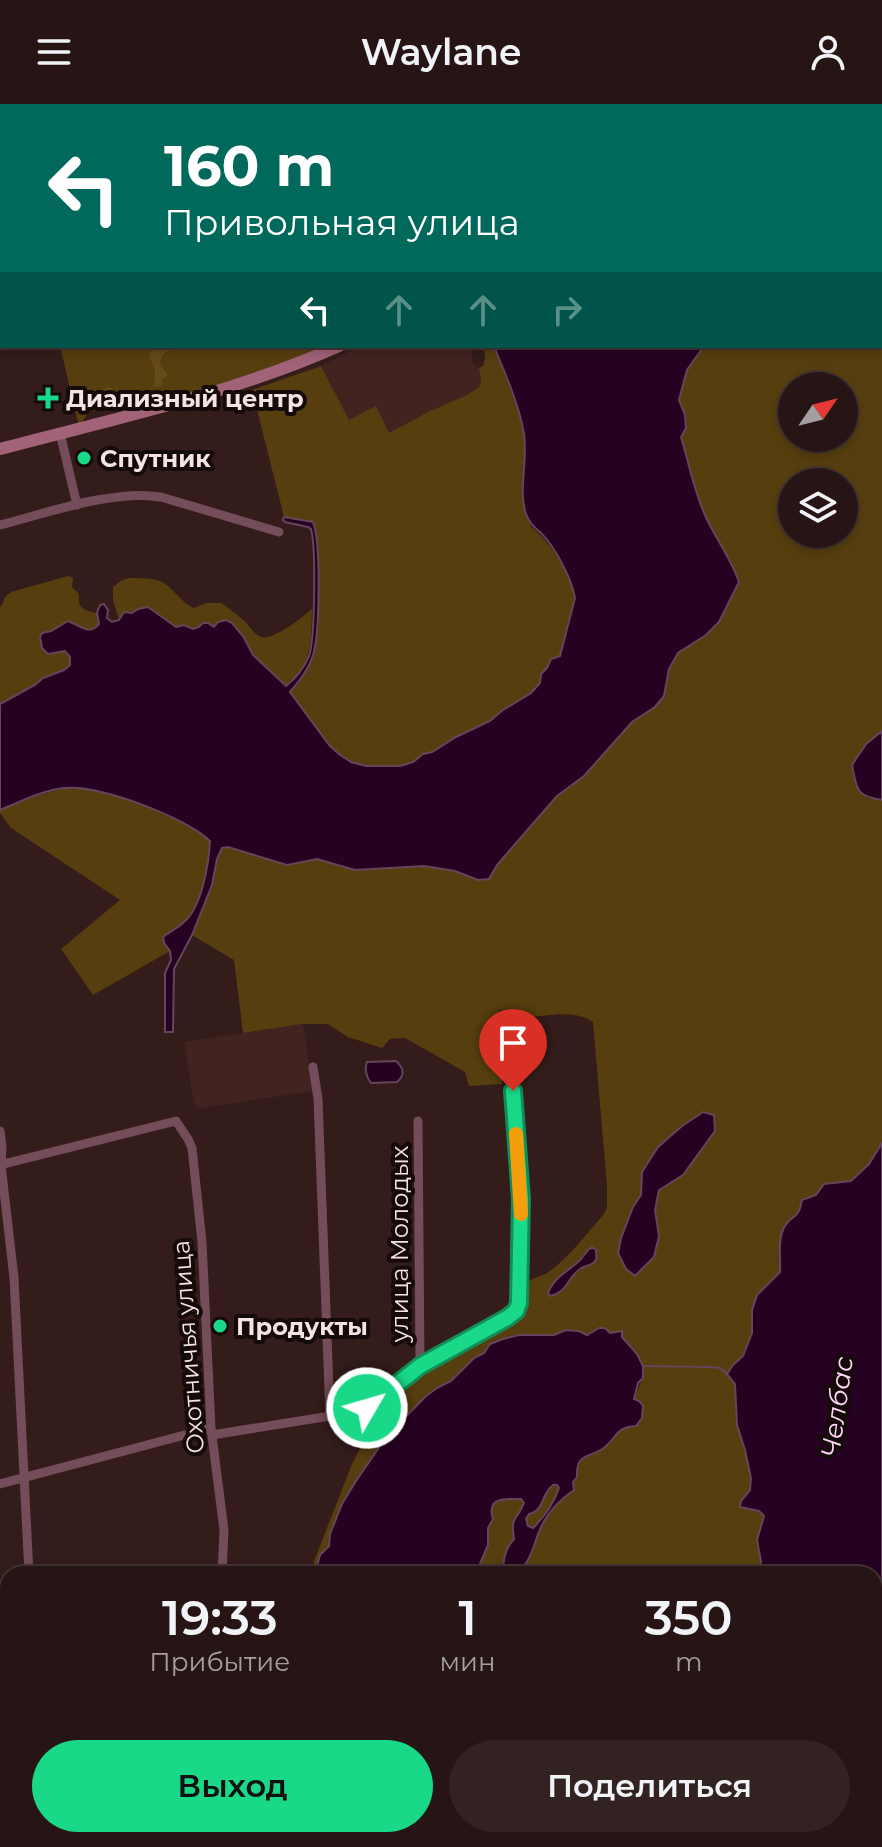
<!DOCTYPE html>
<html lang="ru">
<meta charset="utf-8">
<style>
:root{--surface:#261514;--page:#322222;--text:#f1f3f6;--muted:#a49fa0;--line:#423434;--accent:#19d988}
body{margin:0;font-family:Montserrat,sans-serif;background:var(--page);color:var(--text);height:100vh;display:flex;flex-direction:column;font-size:30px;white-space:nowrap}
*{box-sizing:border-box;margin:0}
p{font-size:26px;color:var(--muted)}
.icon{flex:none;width:44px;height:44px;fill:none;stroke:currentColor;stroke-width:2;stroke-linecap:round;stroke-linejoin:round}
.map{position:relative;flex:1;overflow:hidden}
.side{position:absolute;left:0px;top:1462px;width:882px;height:282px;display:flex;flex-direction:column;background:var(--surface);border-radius:24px 24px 0 0;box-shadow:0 4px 12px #0003,0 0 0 2px var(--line)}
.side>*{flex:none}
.hud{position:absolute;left:0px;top:0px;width:882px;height:244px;box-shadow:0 4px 12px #0003,0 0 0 2px var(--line);background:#00695c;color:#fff;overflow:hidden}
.needle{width:52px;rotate:55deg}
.fabs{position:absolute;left:778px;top:268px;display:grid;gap:16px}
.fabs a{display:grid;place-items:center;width:80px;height:80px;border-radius:50%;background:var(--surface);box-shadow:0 4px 12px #0003,0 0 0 2px var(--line);font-size:40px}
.pin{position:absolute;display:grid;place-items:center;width:68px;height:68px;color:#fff;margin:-82px -34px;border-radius:50% 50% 50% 0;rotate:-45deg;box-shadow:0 0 8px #0007}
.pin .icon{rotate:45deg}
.me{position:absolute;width:88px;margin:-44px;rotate:52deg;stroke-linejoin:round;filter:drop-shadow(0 0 6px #0008)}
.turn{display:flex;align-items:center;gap:28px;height:168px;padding:0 32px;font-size:36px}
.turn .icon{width:104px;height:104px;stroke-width:2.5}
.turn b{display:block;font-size:56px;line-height:68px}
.lanes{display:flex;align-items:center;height:76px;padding:0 32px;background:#0003;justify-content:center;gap:40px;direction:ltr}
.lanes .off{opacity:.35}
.eta{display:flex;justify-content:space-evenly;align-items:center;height:136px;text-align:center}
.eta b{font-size:48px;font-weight:600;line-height:56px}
.action{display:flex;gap:16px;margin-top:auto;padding:16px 32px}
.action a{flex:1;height:92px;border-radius:48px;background:var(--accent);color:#111;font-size:32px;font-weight:600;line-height:92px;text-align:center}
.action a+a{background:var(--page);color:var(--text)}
header{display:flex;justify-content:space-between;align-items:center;height:104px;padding:0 32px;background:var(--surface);font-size:36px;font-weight:600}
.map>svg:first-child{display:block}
.built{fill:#412320}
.green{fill:#573e0f;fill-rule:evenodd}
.forest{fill:#664a17}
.water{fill:#250221;stroke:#63465b;stroke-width:2;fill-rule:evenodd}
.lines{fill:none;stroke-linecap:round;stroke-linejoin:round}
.stream{stroke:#63465b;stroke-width:2}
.minor{stroke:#754c59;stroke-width:9}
.tertiary{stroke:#754c59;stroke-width:11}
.secondary{stroke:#a26277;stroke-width:12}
.route-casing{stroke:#108d58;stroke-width:20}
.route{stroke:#19d988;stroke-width:14}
.slow{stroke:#f59e0b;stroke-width:14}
.poi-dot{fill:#19d988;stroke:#140a09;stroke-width:3}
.labels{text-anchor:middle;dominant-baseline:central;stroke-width:8;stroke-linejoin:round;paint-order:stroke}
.poi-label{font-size:24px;font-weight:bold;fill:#f4e3e1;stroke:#140a09;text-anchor:start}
.street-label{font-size:24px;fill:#f4e3e1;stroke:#140a09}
.water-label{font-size:26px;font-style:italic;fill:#ffd6f7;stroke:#140a09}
</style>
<header><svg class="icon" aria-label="menu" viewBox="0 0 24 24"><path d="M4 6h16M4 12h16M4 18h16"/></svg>Waylane<svg class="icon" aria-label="person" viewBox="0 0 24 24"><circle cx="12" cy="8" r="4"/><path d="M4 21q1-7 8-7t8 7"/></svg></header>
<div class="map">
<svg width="882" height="1743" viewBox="0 0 882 1743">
<rect width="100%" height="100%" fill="#331c1a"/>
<path class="built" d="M 360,242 L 471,242 L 472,257 L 475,262 L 479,264 L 481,278 L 479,283 L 467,291 L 428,308 L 389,329 L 349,317 L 321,262 Z
M 303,920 L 313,987 L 201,1004 L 194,999 L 184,938 Z"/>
<path class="green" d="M 152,0 L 490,0 L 489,2 L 156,2 Z
M 697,0 L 882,0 L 882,44 L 880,44 L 880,2 L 696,2 Z
M 880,182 L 882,182 L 882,627 L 866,640 L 867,694 L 882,696 L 882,1039 L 869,1060 L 851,1077 L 824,1080 L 816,1091 L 802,1096 L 799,1109 L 785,1121 L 780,1168 L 768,1179 L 752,1206 L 752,1229 L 743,1252 L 733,1261 L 737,1321 L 745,1346 L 751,1374 L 750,1386 L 741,1397 C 751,1408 756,1403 764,1412 L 757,1436 L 761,1458 L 759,1470 L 511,1470 L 525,1461 L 542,1419 L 562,1393 L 574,1386 L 573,1378 L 577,1373 C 576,1347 591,1354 605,1343 C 616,1335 614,1328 630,1322 C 631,1314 631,1304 634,1296 C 636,1288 641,1280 643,1272 C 647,1257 631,1243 622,1233 L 622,1227 L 609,1229 L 599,1225 L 587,1231 L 579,1227 L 566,1226 L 554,1231 L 519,1231 L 503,1235 L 490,1240 L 484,1249 L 474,1254 L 451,1277 L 437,1284 L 426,1292 L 387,1332 L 356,1377 L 342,1400 L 330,1430 L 329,1442 L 320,1451 L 315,1470 L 309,1470 L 352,1360 L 362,1341 L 367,1328 L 368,1316 L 372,1310 L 426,1264 L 517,1214 C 526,1203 520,1185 528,1178 C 533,1173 544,1172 550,1167 C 571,1151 587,1129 604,1110 L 607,1103 L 607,1082 L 593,918 C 571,903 540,915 517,913 C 511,912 504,908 499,905 L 502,980 L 469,982 L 465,968 L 405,934 L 390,935 L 382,944 L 348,933 L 328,920 L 303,920 L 243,929 L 234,856 L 192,831 L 212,781 L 217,755 L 222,744 L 228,743 L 287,761 L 317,755 L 355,766 L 424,762 L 455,767 L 478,776 L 489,775 L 497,761 L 557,692 L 584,672 L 632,618 L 655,603 L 664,592 L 669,565 L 678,549 L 706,531 L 733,460 L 717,436 L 703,408 L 681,333 L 685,311 L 679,296 L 687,266 L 704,242 L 880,242 ZM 792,282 L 844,282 L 844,334 L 792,334 ZM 792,378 L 844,378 L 844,430 L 792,430 ZM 683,1071 L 659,1086 L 655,1106 L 659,1132 L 654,1152 L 635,1172 L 618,1149 C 621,1134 630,1100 642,1090 C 652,1082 671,1076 683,1071 ZM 584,1149 L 593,1159 C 574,1166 570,1179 556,1191 L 550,1183 C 558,1174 580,1158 584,1149 Z
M 60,242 L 157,242 L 149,248 L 156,275 L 162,276 L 167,268 L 161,262 C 159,249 169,247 178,242 L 327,242 C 264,269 198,288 131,305 L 130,303 L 133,300 L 115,289 L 104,301 L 107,303 L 89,308 L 79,322 Z
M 484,242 L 494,242 L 519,310 L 524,329 L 526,354 L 523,393 L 531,423 C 547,434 572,471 574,491 C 576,504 564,538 560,552 L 551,555 L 547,564 L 541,570 L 540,579 L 531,589 L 503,606 L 490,617 L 456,633 L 432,648 L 423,650 L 413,658 L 400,662 L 366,662 L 351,658 L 339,650 L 330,642 L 290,588 C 299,577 309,565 313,550 C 319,527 322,439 313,418 L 284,413 L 252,286 L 321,262 L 349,316 L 376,302 L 389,329 L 428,308 L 467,291 L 479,283 L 481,278 L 479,264 L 483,262 L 485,255 Z
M 68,472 L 73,474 L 72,483 L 79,490 C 77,504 84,507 97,509 L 99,520 L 95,525 L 88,527 L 68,517 L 51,527 L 42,529 L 48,550 L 65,546 L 70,553 L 70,561 L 64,566 L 43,574 L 35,581 L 0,600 L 0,502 L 2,501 L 5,493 L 11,488 Z
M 129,474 C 138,474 148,474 157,476 C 172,480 180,499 194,504 L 206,499 L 221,499 C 229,504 235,509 242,515 C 248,519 253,530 261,533 C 273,537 303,513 312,505 C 311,537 313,560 286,583 C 270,566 251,553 243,532 L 214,523 L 193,525 L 176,523 L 162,513 L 138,505 L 119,516 L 113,496 L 113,483 L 122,476 Z
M 65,684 L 92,685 L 132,696 L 200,727 L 210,737 C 209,758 202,802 186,817 C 173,828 172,820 164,839 L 170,847 L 93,891 L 61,845 L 120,796 L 11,724 L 0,709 L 0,706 L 36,692 Z
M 553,1381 L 557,1381 L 559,1385 C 554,1399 544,1414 533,1424 L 528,1422 L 526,1415 L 529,1410 L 541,1402 L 544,1390 Z
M 522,1395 L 524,1399 C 517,1417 510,1412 514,1435 C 504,1446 504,1457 502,1470 L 493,1470 L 480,1461 L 488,1441 L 488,1424 L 493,1415 C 486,1393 506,1395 522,1395 Z
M 111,1736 L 484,1736 L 478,1743 L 111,1743 Z
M 519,1736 L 708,1736 L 704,1743 L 527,1743 Z"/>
<path class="forest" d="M 157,242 L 178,242 C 169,247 159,249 161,262 L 167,269 L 167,272 L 162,276 L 163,281 L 158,283 L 153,282 C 159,268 150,261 149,248 Z
M 110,283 L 116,289 L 131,292 L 133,300 L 130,303 L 123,299 L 107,303 L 104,301 L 101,288 L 103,285 Z"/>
<path class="water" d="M 494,242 L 704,242 L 687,266 L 679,296 L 685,311 L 686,324 L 681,333 C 689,359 694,387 705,411 C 715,434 731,454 739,478 L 719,518 L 706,531 L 678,549 L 669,565 L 664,592 L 655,603 L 632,618 L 584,672 L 557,692 L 497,761 L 489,775 L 478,776 L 455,767 L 424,762 L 355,766 L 317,755 L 287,761 L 228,743 L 222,744 L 217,755 L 212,781 L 192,831 L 174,865 L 173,928 L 165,928 L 165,869 L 171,856 L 170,847 L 164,839 L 163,833 C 170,827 178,824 184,818 C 202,803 209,758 210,737 C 185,713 100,681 65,684 C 43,686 20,698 0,706 L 0,600 L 35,581 L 43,574 L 64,566 L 70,561 L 70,553 L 65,547 L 48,550 L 42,544 L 40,533 L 42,529 L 51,527 L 68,517 C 80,522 90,532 99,520 L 97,509 L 100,501 L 104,500 L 108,506 L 107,514 L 112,518 L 119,516 L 124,508 L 132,509 L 138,505 L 148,503 L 176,523 L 184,521 L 193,525 L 199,523 L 203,519 L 208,519 L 214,523 L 218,518 L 226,516 L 232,519 L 243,532 L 253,551 L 286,582 C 296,574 304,564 309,552 C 315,535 316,442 311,425 L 308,423 L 285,418 L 283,416 L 284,413 L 313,418 C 321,437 320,530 313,551 C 309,565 299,577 290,588 L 330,642 L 339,650 L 351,658 L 366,662 L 400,662 L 413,658 L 423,650 L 432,648 L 456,633 L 490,617 L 503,606 L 531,589 L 540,579 L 541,570 L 547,564 L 551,555 L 560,552 L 575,494 C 572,475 555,443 541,429 C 533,422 530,420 526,410 C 518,388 528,356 524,330 C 519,300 505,270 494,242 Z
M 882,627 L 882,696 C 855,692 857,685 852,661 L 866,640 Z
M 396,957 C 404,964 405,971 397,978 L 371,979 C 366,972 364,966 367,958 Z
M 703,1008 L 714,1011 L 715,1027 L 683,1071 L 659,1086 L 655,1106 L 659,1132 L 654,1153 L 635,1172 L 626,1165 L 618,1149 L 621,1134 L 633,1103 L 641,1091 L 642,1068 L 658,1043 L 682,1022 Z
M 882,1039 L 882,1743 L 704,1743 L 708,1736 L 874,1736 L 874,1470 L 759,1470 L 761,1457 L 757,1436 L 764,1412 L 759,1407 L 740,1403 L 741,1397 L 750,1386 L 751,1374 L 745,1346 L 737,1321 L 735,1280 L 727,1270 L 733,1261 L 743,1252 L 752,1229 L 752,1206 L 757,1191 L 780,1168 C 781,1154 777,1134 785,1122 C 793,1109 798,1117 802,1096 L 816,1091 L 824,1080 L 851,1077 L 869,1060 Z
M 592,1143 L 596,1146 C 596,1152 598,1155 593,1159 C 589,1162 584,1162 580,1165 C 567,1174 568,1188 550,1192 L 548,1189 C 553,1175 566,1168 578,1158 C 584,1153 585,1147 592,1143 Z
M 599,1224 L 605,1224 L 610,1229 L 622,1227 L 622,1233 L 637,1250 L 643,1262 L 643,1274 L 638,1279 L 634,1295 L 639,1297 L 643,1302 L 642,1314 L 636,1322 C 615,1323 617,1334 605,1343 C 590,1355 576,1347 577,1373 L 573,1378 L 574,1386 C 561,1395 551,1404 543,1419 C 531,1440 534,1470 502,1470 C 504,1456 504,1446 514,1435 C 510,1410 517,1418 524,1399 L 521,1395 C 506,1395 486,1392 493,1415 L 488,1424 L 488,1441 L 480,1460 L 493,1470 L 315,1470 L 320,1451 L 329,1442 L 330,1430 L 342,1400 L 356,1377 L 387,1332 L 426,1292 L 437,1284 L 451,1277 L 474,1254 L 484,1249 L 490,1240 L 503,1235 L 519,1231 L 554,1231 L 566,1226 L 579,1227 L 587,1231 ZM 553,1381 L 557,1381 L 559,1384 C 554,1399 544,1413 533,1424 L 528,1422 L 526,1415 L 529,1410 C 545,1406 541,1390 553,1381 Z"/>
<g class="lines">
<path class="stream" d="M 643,1262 L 711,1263 L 720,1264 L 727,1270"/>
<path class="minor" d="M 0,160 L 2,160
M 60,329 L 77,401
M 0,421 C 47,409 114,385 161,393 L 279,428
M 313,963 L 318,995 L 330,1312
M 418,1017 L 420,1262
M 0,1027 L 2,1042 L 1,1061 L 14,1174 L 29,1470
M 0,1061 L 176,1017 L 188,1035 L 192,1044 L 202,1138 L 211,1324 L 224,1426 L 222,1470
M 212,1331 L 355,1308 L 367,1304 L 378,1297 L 420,1262 L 507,1214 L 516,1207 L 519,1199 L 521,1095 L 513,987
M 0,1380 L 211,1324
M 0,1640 L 8,1637
M 39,1736 L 39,1743"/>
<path class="tertiary" d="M 142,0 L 145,2"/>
<path class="secondary" d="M 687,2 L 688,0
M 0,345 C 114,315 231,290 339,242"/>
</g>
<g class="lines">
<g class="route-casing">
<path id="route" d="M 367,1304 L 420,1262 L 507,1214 L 516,1207 L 519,1199 L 521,1095 L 513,987"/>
</g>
<use href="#route" class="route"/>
<path class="slow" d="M 516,1030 L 521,1110"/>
</g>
<g class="poi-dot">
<path d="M44 282h8v8h8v8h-8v8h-8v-8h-8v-8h8z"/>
<circle cx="84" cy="354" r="8"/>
<circle cx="220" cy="1222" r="8"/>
</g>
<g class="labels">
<g class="poi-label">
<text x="66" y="294">Диализный центр</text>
<text x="100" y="354">Спутник</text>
<text x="236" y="1222">Продукты</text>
</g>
<g class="street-label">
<text transform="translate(399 1140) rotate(-90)">улица Молодых</text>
<text transform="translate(188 1243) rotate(-94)">Охотничья улица</text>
</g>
<g class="water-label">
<text transform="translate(837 1303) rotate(-82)">Челбас</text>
</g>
</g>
</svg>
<div class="fabs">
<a><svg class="needle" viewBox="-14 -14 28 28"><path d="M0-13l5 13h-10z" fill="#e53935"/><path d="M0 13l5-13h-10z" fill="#a49fa0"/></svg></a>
<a><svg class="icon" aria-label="layers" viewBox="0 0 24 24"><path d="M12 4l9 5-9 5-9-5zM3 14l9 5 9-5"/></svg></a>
</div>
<div class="pin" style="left:513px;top:987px;background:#d93025"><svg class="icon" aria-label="arrive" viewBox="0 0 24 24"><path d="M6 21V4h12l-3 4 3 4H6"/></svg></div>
<svg class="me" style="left:367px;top:1304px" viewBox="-20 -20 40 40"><circle r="17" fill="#19d988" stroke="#fff" stroke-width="3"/><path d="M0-11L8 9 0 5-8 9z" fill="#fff"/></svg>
<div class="hud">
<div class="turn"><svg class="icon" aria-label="left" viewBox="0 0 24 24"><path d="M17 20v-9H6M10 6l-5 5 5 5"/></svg><div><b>160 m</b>Привольная улица</div></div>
<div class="lanes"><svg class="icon" aria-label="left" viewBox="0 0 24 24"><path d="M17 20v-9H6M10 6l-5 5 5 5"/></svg><svg class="icon off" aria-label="ahead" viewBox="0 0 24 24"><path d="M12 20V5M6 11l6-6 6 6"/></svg><svg class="icon off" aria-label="ahead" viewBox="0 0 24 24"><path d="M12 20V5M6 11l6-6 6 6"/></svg><svg class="icon off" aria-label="right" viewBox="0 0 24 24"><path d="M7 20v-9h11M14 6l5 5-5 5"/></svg></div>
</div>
<section class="side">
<div class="eta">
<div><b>19:33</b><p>Прибытие</p></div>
<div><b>1</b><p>мин</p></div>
<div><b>350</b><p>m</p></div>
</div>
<div class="action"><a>Выход</a><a>Поделиться</a></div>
</section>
</div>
